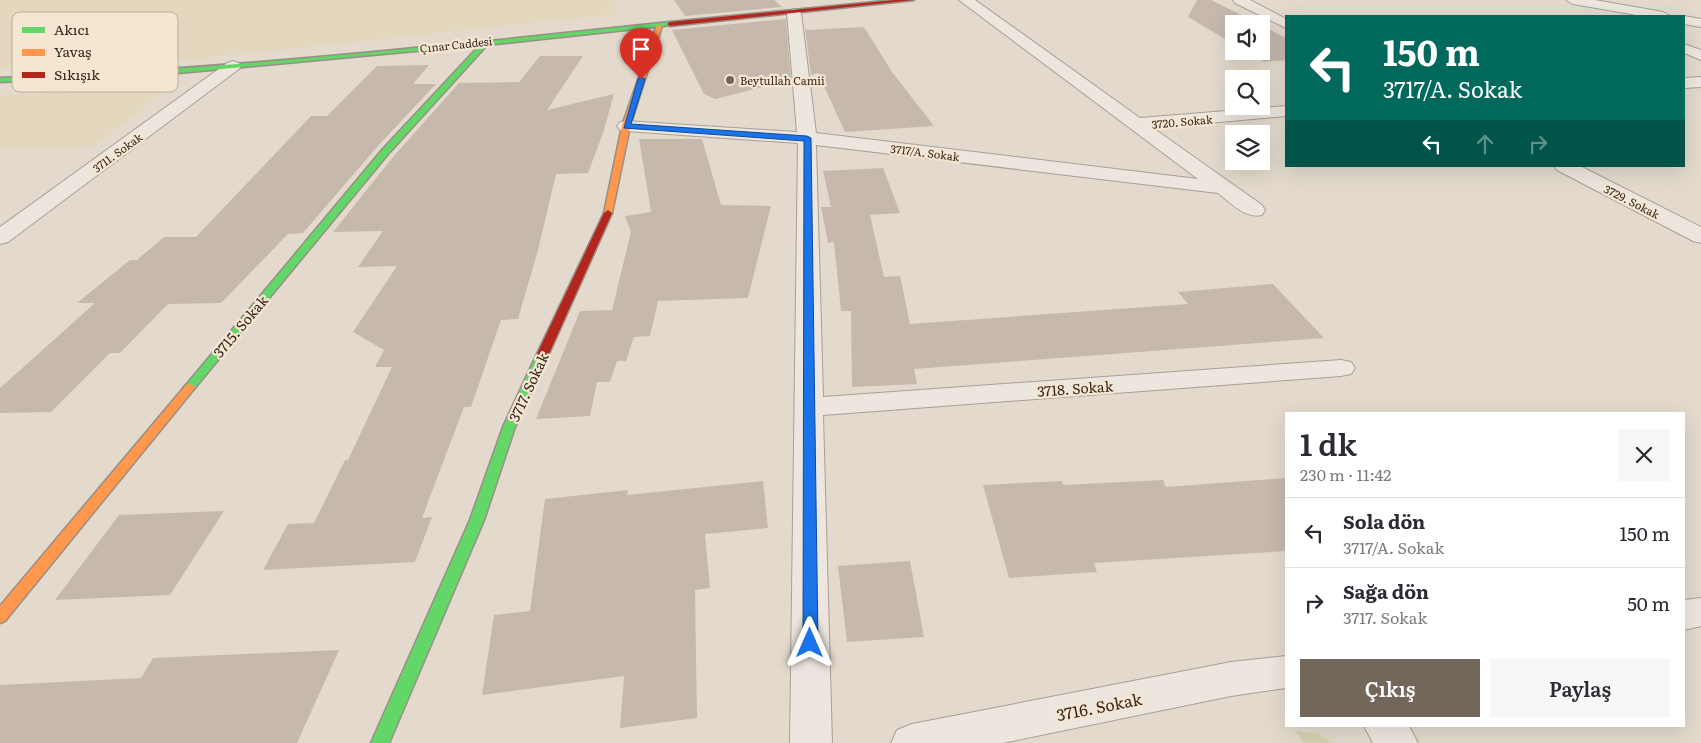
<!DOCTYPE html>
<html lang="tr">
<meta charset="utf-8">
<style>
:root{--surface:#fff;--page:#f7f7f7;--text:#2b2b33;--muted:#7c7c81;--line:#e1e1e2;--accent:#73665b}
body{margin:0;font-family:Literata,serif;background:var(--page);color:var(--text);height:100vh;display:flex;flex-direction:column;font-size:19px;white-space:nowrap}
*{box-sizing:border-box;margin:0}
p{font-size:16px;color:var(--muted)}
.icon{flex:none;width:28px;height:28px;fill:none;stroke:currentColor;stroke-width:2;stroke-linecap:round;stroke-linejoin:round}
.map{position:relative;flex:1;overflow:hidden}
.details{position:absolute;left:1285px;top:412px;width:400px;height:315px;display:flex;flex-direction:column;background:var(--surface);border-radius:0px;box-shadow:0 5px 20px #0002}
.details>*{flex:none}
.banner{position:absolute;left:1285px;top:15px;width:400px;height:152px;border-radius:0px;box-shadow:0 5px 20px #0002;background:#00695c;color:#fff;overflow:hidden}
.controls{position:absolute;left:1225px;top:15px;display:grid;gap:10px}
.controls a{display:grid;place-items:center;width:45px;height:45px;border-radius:0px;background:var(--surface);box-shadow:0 5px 20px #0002;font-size:25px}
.pin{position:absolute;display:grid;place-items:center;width:42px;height:42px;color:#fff;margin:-51px -21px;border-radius:50% 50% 50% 0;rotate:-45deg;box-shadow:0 0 5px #0007}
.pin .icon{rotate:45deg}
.me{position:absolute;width:55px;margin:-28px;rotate:0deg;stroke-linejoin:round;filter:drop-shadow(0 0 4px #0008)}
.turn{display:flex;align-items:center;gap:18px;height:105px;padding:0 15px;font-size:22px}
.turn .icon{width:65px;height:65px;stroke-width:2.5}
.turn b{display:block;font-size:35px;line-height:42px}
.lanes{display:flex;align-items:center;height:48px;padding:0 15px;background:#0003;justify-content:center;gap:25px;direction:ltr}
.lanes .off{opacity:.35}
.round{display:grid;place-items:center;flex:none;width:52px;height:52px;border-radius:0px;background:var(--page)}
.overview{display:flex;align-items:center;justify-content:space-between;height:85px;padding:0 15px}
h1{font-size:30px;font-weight:600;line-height:38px}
.cta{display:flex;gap:10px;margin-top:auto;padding:10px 15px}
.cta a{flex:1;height:58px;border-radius:0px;background:var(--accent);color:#fff;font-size:20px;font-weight:600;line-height:58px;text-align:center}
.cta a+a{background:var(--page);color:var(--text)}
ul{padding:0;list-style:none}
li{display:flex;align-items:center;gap:15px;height:70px;padding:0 15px;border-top:1px solid var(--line)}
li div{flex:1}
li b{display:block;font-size:19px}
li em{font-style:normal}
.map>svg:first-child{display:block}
.farmland{fill:#e3d7bd}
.green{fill:#d6d1af}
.building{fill:#c7b8ae}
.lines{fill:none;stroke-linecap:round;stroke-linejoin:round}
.street-casing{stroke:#a89f96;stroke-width:2}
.fast-casing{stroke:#988f86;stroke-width:3}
.slow-casing{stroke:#988f86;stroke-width:3}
.jam-casing{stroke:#988f86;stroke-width:3}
.street{fill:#ece6de;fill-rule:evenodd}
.fast{fill:#63d668;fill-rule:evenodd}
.slow{fill:#ff974d;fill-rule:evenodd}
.jam{fill:#b3261e;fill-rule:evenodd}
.route{fill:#1a73e8;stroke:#114b97}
.poi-dot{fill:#73665b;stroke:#f5e6d2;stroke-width:2}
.labels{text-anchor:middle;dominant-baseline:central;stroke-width:4.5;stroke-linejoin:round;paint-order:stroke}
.far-street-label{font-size:11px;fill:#37271e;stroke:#f5e6d2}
.far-poi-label{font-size:11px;fill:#37271e;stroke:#f5e6d2;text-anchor:start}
.street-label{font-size:14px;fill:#37271e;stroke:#f5e6d2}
.near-street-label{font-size:16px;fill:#37271e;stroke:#f5e6d2}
.key{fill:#f5e6d2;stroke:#bcad9c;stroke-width:1}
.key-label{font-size:14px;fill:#37271e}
</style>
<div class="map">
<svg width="1701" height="743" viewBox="0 0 1701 743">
<rect width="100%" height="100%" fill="#e3dacd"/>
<path class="farmland" d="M 0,0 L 616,0 L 614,14 L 149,64 L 0,67 Z
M 167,89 L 94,146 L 0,148 L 0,95 Z"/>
<path class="green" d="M 1295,731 L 1318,734 L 1333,743 L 1303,743 Z"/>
<path class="building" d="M 674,0 L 774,0 L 782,7 L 685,16 Z
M 1197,0 L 1211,0 L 1259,24 L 1234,24 L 1234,44 L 1188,17 Z
M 786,19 L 791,80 L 715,99 L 704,94 L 672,30 Z
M 1261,25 L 1286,38 L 1286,60 L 1264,62 L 1246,51 L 1261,51 Z
M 864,27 L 892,72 L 934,126 L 845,132 L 818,73 L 811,75 L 805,28 L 807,30 Z
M 540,56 L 583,56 L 547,110 L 614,94 L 603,133 L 588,173 L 556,174 L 538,250 L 518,319 L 501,320 L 471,407 L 464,407 L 422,518 L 432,517 L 415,562 L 263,570 L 288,524 L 314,523 L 345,460 L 348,460 L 392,367 L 375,367 L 384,350 L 353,332 L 397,266 L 358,267 L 383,231 L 333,232 L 393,157 L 459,83 L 519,82 Z
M 429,65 L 413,84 L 436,84 L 377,147 L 303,233 L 288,234 L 221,303 L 168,304 L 120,353 L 110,353 L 51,412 L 0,413 L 0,388 L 95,303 L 77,303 L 130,260 L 137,260 L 164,237 L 196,237 L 311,116 L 327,116 L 377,66 Z
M 639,139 L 702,139 L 721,205 L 771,206 L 748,298 L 658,301 L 650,336 L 634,337 L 626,361 L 617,361 L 610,382 L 597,382 L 590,416 L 536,419 L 580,311 L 612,310 L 631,232 L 625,216 L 651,212 Z
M 883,168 L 900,213 L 870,215 L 884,277 L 900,276 L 910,324 L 1188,304 L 1178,292 L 1273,284 L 1324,338 L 914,369 L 917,384 L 852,387 L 851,311 L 841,311 L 834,242 L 828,243 L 821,207 L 831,207 L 823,171 Z
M 1286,478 L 1286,551 L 1094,563 L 1097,572 L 1009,578 L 983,485 L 1062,481 L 1063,485 L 1163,480 L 1166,487 Z
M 763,481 L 768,528 L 705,534 L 710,588 L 695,590 L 697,718 L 620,728 L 624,676 L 482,695 L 494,615 L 530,611 L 545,499 L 628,490 L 627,495 Z
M 224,511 L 170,595 L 55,600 L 119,515 Z
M 910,561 L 924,637 L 847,642 L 838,566 Z
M 339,650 L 297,743 L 0,743 L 0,685 L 141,678 L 153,658 Z"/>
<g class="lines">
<g class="street-casing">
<path id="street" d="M 959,0 L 975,0 L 1140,118 L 1286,106 L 1286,116 L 1153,128 L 1262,205 L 1265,210 L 1262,215 C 1245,219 1231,203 1218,193 L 816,145 L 823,397 L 1341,360 L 1351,362 L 1355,368 L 1351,374 L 1341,376 L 823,415 L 832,743 L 790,743 L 798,143 L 626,131 L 620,130 L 617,126 L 620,122 L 626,121 L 797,132 L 787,13 L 794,9 L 801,13 L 816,133 L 1198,179 Z
M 1233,0 L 1250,0 L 1286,19 L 1286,28 L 1235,3 Z
M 1566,0 L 1595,0 L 1663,12 L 1670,16 L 1642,16 L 1573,4 Z
M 1682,16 L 1684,16 L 1701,19 L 1701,27 L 1684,24 Z
M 1684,44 L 1701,50 L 1701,60 L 1684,53 Z
M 233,61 L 239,63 L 241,66 L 239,69 L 8,242 L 0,244 L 0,227 L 227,63 Z
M 1701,77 L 1701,87 L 1684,88 L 1684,78 Z
M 1554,166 L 1580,166 L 1701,227 L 1701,243 L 1693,241 L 1557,170 Z
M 1701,598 L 1701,626 L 1684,630 L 1684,600 Z
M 1286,656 L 1286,688 L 1231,696 L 1003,743 L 891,743 L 897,730 L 912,724 L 1231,662 Z
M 1364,726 L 1409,726 L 1418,743 L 1373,743 Z"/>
</g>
<g class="fast-casing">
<path id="fast" d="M 670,22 L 672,25 L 487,45 L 388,154 L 194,389 L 190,390 L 184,387 L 186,385 L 382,150 L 480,45 L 168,74 L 0,82 L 0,78 C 162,72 322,58 483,41 L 487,39 L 490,41 Z
M 542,353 L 548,356 L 515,427 L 484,520 L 389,743 L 371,743 L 470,520 L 503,427 L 536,356 Z"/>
</g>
<g class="slow-casing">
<path id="slow" d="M 657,25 L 662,26 L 630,126 L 612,213 L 608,216 L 605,215 L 604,213 L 622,126 Z
M 190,384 L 196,387 L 194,389 L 5,621 L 0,623 L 0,606 L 186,385 Z"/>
</g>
<g class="jam-casing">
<path id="jam" d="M 895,0 L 914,0 L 670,26 L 667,24 L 670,22 Z
M 608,210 L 612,213 L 548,356 L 546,358 L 538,358 L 536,356 L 604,213 Z"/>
</g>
<use href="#street" class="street"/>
<use href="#fast" class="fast"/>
<use href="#slow" class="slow"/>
<use href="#jam" class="jam"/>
</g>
<path class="route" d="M 641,77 L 645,79 L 631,124 L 807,136 L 811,138 L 818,643 L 816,648 L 810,650 L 805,648 L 803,643 L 804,141 L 624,128 L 638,79 Z"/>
<circle class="poi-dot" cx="730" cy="80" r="5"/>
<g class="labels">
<g class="far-street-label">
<text transform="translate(456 44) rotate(-6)">Çınar Caddesi</text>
<text transform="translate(1182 121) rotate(-5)">3720. Sokak</text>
<text transform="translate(117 152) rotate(-36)">3711. Sokak</text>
<text transform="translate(925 152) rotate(7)">3717/A. Sokak</text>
<text transform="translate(1632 201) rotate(27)">3729. Sokak</text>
</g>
<g class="far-poi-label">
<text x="740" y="80">Beytullah Camii</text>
</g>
<g class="street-label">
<text transform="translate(240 326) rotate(-50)">3715. Sokak</text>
<text transform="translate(528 387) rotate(-65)">3717. Sokak</text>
<text transform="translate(1075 388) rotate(-4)">3718. Sokak</text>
</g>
<g class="near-street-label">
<text transform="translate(1099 706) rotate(-11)">3716. Sokak</text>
</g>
</g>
<rect x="12" y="12" width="166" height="80" rx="8" class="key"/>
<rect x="22" y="27" width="23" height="6" fill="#63d668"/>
<rect x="22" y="49" width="23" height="7" fill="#ff974d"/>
<rect x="22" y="72" width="23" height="6" fill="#b3261e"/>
<g class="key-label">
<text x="54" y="35">Akıcı</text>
<text x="54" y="57">Yavaş</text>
<text x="54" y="80">Sıkışık</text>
</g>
</svg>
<div class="controls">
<a><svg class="icon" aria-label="sound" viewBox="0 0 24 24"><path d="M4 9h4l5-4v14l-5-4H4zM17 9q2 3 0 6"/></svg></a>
<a><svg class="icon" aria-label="search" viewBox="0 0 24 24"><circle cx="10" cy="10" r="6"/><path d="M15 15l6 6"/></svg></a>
<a><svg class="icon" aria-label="layers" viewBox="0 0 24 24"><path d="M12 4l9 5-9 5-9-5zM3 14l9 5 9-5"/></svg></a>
</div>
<div class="pin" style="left:641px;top:79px;background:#d93025"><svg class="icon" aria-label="arrive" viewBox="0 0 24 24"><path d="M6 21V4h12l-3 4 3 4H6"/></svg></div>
<svg class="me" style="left:810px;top:643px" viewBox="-20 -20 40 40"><path d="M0-17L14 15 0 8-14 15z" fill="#1a73e8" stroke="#fff" stroke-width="4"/></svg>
<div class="banner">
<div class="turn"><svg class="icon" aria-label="left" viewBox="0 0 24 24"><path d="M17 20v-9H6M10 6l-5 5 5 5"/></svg><div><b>150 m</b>3717/A. Sokak</div></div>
<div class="lanes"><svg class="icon" aria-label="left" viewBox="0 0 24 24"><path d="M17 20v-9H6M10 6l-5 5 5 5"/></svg><svg class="icon off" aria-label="ahead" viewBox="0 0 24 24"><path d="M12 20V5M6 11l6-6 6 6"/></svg><svg class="icon off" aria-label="right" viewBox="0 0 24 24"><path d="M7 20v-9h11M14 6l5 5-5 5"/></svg></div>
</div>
<section class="details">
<div class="overview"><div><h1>1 dk</h1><p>230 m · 11:42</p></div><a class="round"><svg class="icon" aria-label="close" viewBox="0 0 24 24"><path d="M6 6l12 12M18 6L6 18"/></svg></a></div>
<ul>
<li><svg class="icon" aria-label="left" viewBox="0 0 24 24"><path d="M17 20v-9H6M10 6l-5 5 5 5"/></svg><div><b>Sola dön</b><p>3717/A. Sokak</p></div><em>150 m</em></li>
<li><svg class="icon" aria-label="right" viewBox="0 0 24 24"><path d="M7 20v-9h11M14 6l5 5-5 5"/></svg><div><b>Sağa dön</b><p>3717. Sokak</p></div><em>50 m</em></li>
</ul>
<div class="cta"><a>Çıkış</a><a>Paylaş</a></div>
</section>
</div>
